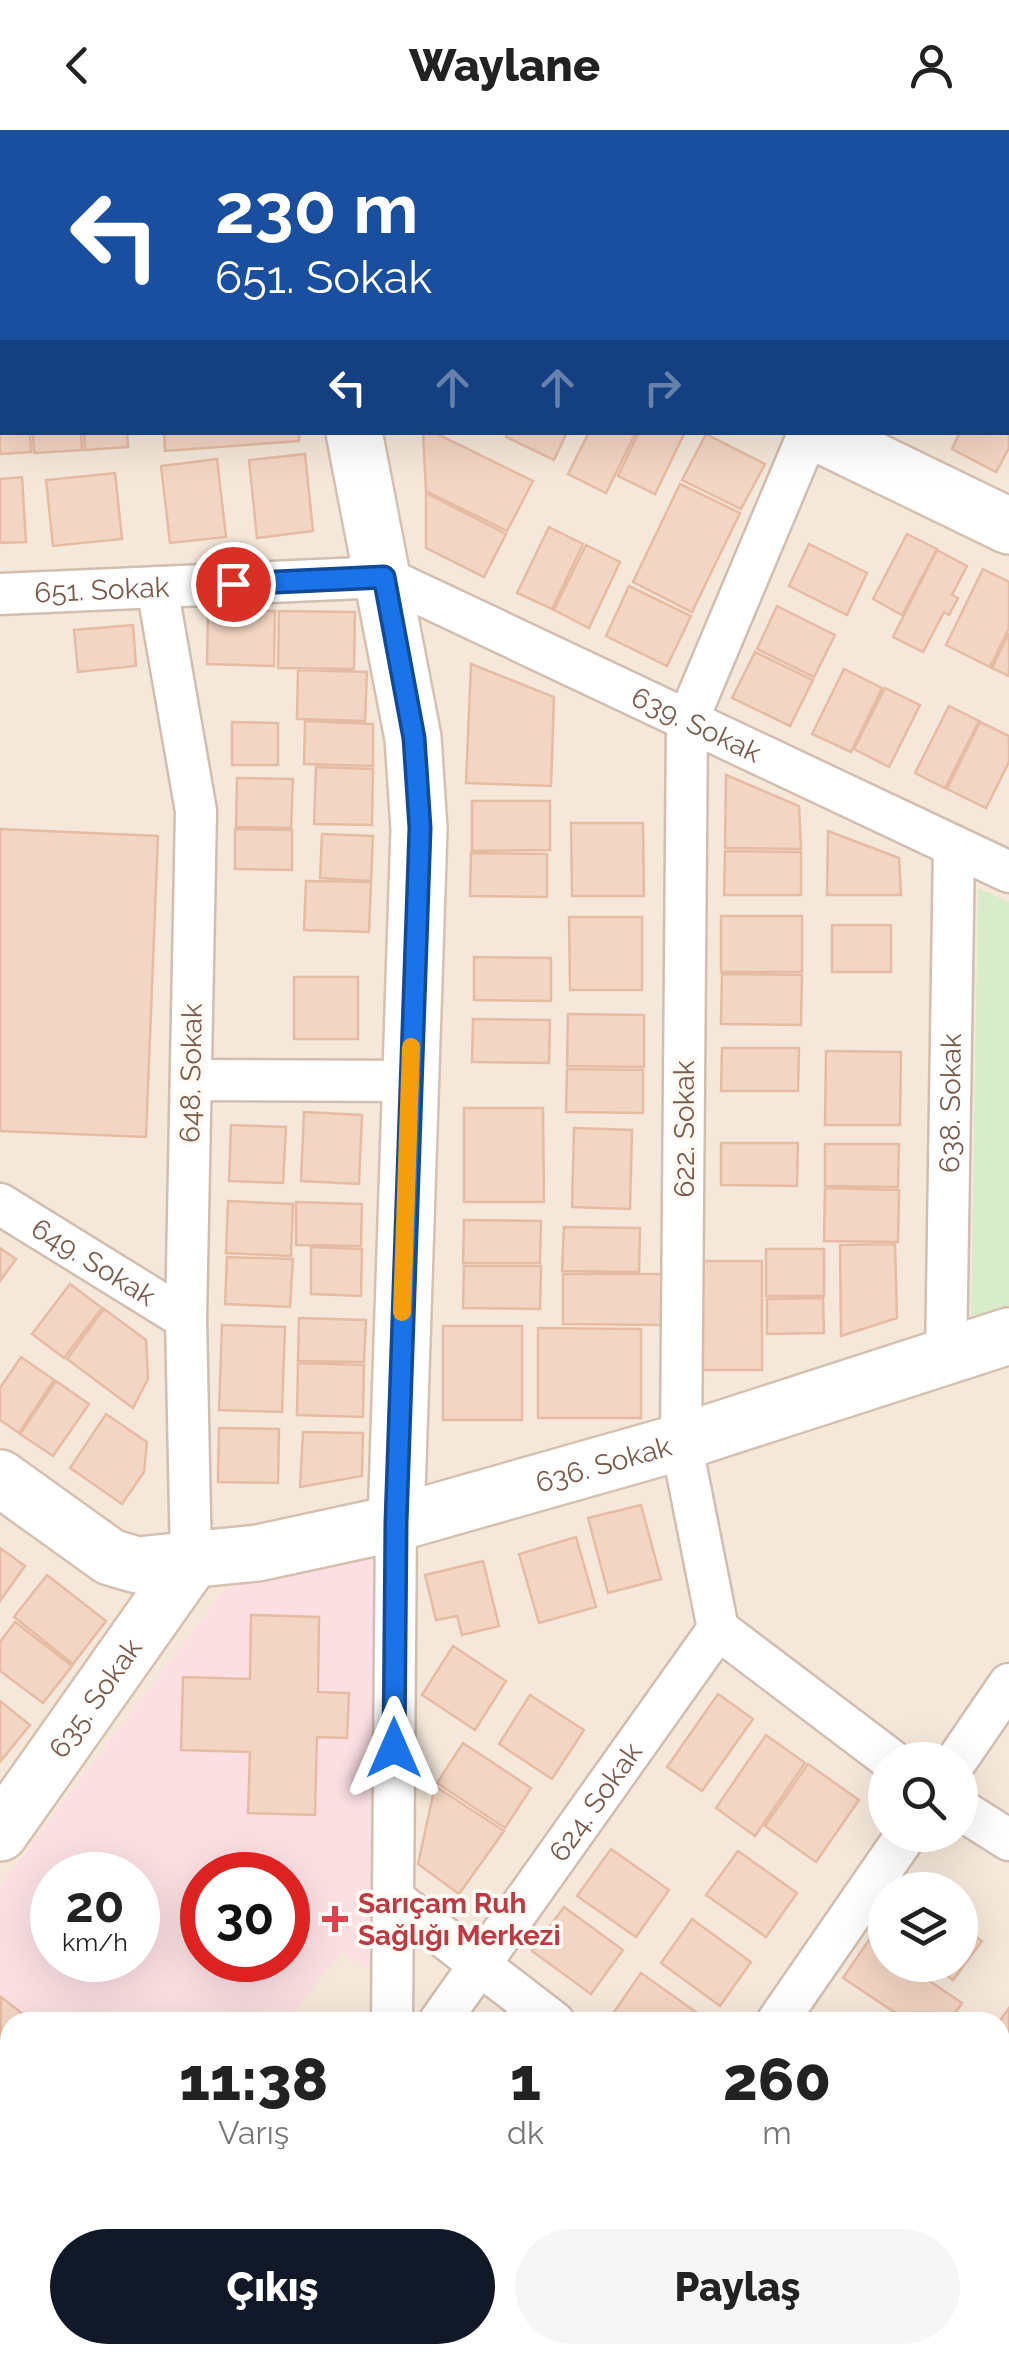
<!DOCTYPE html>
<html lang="tr">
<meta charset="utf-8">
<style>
:root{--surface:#fff;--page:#f6f6f6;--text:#222;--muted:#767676;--accent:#111827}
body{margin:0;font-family:Raleway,sans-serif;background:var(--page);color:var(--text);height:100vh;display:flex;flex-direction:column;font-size:38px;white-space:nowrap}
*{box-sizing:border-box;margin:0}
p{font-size:32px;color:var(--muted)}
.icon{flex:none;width:55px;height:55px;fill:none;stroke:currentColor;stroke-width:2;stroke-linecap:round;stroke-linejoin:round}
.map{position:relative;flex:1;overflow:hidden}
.sheet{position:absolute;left:0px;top:1882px;width:1010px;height:352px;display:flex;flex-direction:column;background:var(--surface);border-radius:30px 30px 0 0;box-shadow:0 10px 40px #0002}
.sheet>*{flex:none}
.hud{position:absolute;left:0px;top:0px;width:1010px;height:305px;box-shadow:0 10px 40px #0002;background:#1a4fa0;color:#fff;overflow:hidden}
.fabs{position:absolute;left:868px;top:1612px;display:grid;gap:20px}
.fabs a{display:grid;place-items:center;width:110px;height:110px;border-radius:50%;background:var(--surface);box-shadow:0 10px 40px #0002;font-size:50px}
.speed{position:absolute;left:30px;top:1722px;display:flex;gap:20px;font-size:50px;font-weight:700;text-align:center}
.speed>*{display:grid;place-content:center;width:130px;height:130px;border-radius:50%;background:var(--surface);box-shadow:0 10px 40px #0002;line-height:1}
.speed small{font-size:25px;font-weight:400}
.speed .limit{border:15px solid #d22;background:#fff;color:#111}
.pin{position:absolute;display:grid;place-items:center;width:85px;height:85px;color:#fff;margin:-42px;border:5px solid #fff;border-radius:50%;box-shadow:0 2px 10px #0007}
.me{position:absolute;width:110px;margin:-55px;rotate:0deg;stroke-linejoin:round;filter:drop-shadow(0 0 8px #0008)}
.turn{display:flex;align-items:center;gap:35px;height:210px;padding:0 50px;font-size:45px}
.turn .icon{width:130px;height:130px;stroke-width:2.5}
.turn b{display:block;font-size:70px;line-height:85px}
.lanes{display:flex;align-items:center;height:95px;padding:0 50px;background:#0003;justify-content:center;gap:50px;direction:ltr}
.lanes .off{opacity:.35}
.eta{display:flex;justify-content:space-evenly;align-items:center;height:170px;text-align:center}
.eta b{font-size:60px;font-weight:800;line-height:70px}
.cta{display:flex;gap:20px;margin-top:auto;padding:20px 50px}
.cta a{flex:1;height:115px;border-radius:60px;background:var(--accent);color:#fff;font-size:40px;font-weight:800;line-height:115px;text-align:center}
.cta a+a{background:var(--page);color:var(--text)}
header{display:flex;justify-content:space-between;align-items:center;height:130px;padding:0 50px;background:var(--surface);font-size:45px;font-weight:800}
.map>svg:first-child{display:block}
.residential{fill:#f5e8da;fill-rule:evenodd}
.medical{fill:#fbdfe3;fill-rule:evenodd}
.green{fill:#d8ecc9}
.building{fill:#f3d5c3;stroke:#e6bba3;stroke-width:2.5}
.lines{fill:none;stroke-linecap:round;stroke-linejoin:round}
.street-casing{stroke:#d1beb0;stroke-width:45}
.secondary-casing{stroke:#d6c0b0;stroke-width:60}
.street{stroke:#fff;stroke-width:40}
.secondary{stroke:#fff;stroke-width:55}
.route-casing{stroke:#114b97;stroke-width:25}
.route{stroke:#1a73e8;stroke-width:18}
.slow{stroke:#f59e0b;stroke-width:18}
.health-dot{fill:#e0444e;stroke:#fffaf3;stroke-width:4}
.labels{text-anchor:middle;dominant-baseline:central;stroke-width:8;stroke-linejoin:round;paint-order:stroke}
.street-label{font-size:28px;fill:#7a5c4d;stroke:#fffaf3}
.health-label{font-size:28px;font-weight:bold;fill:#be3a42;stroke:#fffaf3;text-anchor:start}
</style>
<header><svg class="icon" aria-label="back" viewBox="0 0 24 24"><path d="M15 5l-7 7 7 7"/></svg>Waylane<svg class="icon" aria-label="person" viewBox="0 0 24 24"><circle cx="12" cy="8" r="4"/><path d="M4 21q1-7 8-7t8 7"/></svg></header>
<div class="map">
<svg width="1009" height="2233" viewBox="0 0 1009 2233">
<rect width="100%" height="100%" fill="#fdf6ec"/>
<path class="residential" d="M 0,0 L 1009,0 L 1009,2233 L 0,2233 ZM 2,2 L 1008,2 L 1008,302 L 2,302 ZM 885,1630 L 960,1630 L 960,1705 L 885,1705 ZM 52,1745 L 138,1745 L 138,1830 L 52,1830 ZM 202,1745 L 288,1745 L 288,1830 L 202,1830 ZM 885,1760 L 960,1760 L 960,1835 L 885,1835 ZM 10,1892 L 1000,1892 L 1000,2225 L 10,2225 Z"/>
<path class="medical" d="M 381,1422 L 383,1848 L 341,1821 L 293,1884 L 302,1892 L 10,1892 L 10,2205 L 0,2197 L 0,1757 L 224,1460 L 276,1439 ZM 52,1745 L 138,1745 L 138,1830 L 52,1830 ZM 202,1745 L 288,1745 L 288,1830 L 202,1830 Z
M 34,2225 L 170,2225 L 164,2233 L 43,2233 Z"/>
<path class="green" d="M 978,758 L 1009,772 L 1009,1181 L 971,1186 Z"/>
<path class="building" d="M 0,116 L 2,116 L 0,195 Z
M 0,270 L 2,270 L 2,302 L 30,302 L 31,322 L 0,324 Z
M 1008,270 L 1009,318 L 996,342 L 952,319 L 960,302 L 1008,302 Z
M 33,302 L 81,302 L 82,320 L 34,323 Z
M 84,302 L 127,302 L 128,317 L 85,320 Z
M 164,302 L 299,302 L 299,311 L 165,321 Z
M 423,302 L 433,302 L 533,351 L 507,401 L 426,361 Z
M 508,302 L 567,302 L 554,330 L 506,307 Z
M 589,302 L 636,302 L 606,363 L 568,344 Z
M 639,302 L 685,302 L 655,364 L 618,346 Z
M 706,304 L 765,334 L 741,379 L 682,350 Z
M 305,324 L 313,401 L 257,408 L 249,330 Z
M 217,329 L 226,407 L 170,413 L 161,336 Z
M 115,343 L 122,409 L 53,416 L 46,350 Z
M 22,347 L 26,412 L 0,413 L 0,349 Z
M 680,354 L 740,383 L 692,482 L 633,452 Z
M 426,363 L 506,404 L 484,447 L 426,418 Z
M 549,397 L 583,414 L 552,479 L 517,463 Z
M 907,404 L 937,419 L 902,485 L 873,469 Z
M 809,414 L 867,443 L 847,485 L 789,456 Z
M 586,415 L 620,432 L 589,498 L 554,480 Z
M 937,420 L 967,436 L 952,465 L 958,468 L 949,485 L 944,482 L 923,522 L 893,507 Z
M 983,439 L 1009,452 L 1009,498 L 990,537 L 946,515 Z
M 629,456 L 691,486 L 667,536 L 606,506 Z
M 777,476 L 835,505 L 814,547 L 757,519 Z
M 208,480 L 275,481 L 274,536 L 207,534 Z
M 279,481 L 355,482 L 354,539 L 278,538 Z
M 133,495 L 136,536 L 78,542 L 74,500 Z
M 1009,503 L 1009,546 L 992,538 Z
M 755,522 L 813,550 L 790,596 L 732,568 Z
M 471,534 L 554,567 L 551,656 L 466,653 Z
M 844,539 L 882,558 L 851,622 L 812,604 Z
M 298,540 L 367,542 L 365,591 L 297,589 Z
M 885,558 L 920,575 L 889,637 L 854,619 Z
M 949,576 L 979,591 L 945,658 L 915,643 Z
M 305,591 L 373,594 L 373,636 L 304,634 Z
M 232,592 L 278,593 L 278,635 L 232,635 Z
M 980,592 L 1009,606 L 1009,632 L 986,678 L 947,659 Z
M 316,637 L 373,639 L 372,695 L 314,694 Z
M 726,645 L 799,676 L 801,719 L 725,718 Z
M 237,648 L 293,649 L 291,698 L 236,697 Z
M 472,671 L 550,671 L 550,720 L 472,721 Z
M 571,693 L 643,693 L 644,766 L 572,766 Z
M 0,699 L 158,706 L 146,1007 L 0,1001 Z
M 235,699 L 292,700 L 292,740 L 235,739 Z
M 828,701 L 899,728 L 901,765 L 827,765 Z
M 322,704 L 373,706 L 371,751 L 320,748 Z
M 725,721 L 801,722 L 801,765 L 724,765 Z
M 471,723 L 547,724 L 547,767 L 470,766 Z
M 306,751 L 371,752 L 369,802 L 304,800 Z
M 721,786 L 802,786 L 802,842 L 721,842 Z
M 569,787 L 642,787 L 642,860 L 570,860 Z
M 832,795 L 891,795 L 891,842 L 832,842 Z
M 474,827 L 551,828 L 551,871 L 474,870 Z
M 722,844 L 802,845 L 801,895 L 721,894 Z
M 294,847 L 358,847 L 358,909 L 294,909 Z
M 568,884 L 644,885 L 644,937 L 567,936 Z
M 473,889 L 550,890 L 549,933 L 472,932 Z
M 722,918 L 799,918 L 798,961 L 721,961 Z
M 826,921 L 901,922 L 900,995 L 825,995 Z
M 567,939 L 643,940 L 643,983 L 566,982 Z
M 464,978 L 543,978 L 544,1072 L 464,1072 Z
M 304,982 L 362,985 L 359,1054 L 301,1051 Z
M 231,995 L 286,997 L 283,1053 L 229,1051 Z
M 574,998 L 632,1000 L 630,1079 L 572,1077 Z
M 721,1013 L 798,1013 L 797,1056 L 721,1055 Z
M 825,1014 L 899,1014 L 898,1057 L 825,1056 Z
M 825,1058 L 899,1060 L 898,1112 L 824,1111 Z
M 228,1071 L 293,1074 L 291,1126 L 226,1123 Z
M 296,1072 L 362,1074 L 361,1116 L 296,1115 Z
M 464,1090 L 541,1091 L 540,1133 L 463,1133 Z
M 564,1097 L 640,1098 L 639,1142 L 562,1141 Z
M 895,1114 L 897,1188 L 841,1206 L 840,1115 Z
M 311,1117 L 362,1119 L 361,1166 L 311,1164 Z
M 0,1118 L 16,1129 L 0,1151 Z
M 766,1119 L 824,1119 L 824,1166 L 766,1166 Z
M 227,1127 L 293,1129 L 290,1177 L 225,1174 Z
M 702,1131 L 762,1131 L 762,1240 L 701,1240 Z
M 464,1136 L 541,1136 L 540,1179 L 463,1178 Z
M 563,1144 L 664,1144 L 664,1195 L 563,1194 Z
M 70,1154 L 102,1178 L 64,1228 L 32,1204 Z
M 823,1168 L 824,1203 L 767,1204 L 767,1169 Z
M 104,1179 L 146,1210 L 148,1249 L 133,1278 L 67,1229 Z
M 299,1188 L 366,1190 L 364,1232 L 298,1231 Z
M 222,1195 L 285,1197 L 282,1282 L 219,1280 Z
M 443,1196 L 522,1196 L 522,1290 L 443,1290 Z
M 538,1198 L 641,1199 L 641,1288 L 538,1288 Z
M 21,1227 L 54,1250 L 19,1303 L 0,1290 L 0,1258 Z
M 298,1233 L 364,1235 L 363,1287 L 297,1285 Z
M 56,1251 L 89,1274 L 53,1326 L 20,1304 Z
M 106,1284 L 147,1312 L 144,1342 L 122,1374 L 70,1338 Z
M 219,1298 L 279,1299 L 278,1353 L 218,1352 Z
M 303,1302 L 363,1303 L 362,1346 L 300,1357 Z
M 641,1375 L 661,1449 L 608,1463 L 588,1388 Z
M 576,1407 L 596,1477 L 539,1493 L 519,1424 Z
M 0,1418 L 25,1436 L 0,1471 Z
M 483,1431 L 499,1496 L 462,1505 L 457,1486 L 436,1490 L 425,1445 Z
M 47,1445 L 106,1491 L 73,1534 L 14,1487 Z
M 251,1485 L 319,1487 L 318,1562 L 349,1563 L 347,1608 L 317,1607 L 315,1685 L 248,1683 L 250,1622 L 181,1620 L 183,1547 L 250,1549 Z
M 15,1492 L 72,1536 L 43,1573 L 0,1541 L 0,1512 Z
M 453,1516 L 506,1551 L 475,1600 L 422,1565 Z
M 718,1564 L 753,1589 L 702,1661 L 667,1637 Z
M 530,1565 L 584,1600 L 552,1649 L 499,1614 Z
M 0,1571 L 30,1595 L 0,1632 Z
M 766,1605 L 805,1633 L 755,1706 L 716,1678 Z
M 463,1613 L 531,1658 L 505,1698 L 437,1653 Z
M 808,1634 L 859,1670 L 816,1732 L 765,1696 Z
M 435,1656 L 504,1701 L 459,1764 L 418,1734 Z
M 611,1719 L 669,1760 L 636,1807 L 577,1766 Z
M 738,1721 L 797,1763 L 766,1807 L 706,1765 Z
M 564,1777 L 623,1820 L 591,1864 L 532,1821 Z
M 692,1789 L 751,1832 L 720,1876 L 661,1833 Z
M 960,1796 L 982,1811 L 953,1850 L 932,1835 L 960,1835 Z
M 869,1810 L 885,1821 L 885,1835 L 906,1835 L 962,1873 L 949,1892 L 909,1892 L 843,1848 Z
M 641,1843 L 710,1892 L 623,1892 L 612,1885 Z
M 1,1867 L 33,1892 L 10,1892 L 10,1984 L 0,1998 Z
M 1009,1878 L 1009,1956 L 1000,1950 L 999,1892 Z
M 0,2054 L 10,2062 L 10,2123 L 0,2115 Z
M 385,2225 L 475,2225 L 480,2229 L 477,2233 L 378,2233 Z"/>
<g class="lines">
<g class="street-casing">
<g id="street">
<path d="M 301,0 L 303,2"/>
<path d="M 780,0 L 786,2"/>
<path d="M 661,2 L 663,0"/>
<path d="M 1008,111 L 1009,112"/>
<path d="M 0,230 L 2,230"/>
<path d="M 809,302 L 687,592 L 681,1312 L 718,1499 L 891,1630"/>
<path d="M 157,457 L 196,681 L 186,1189 L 191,1432"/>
<path id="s1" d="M 0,464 L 384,447 L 1009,742"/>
<path d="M 191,950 L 410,951"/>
<path id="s2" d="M 0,1074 L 186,1189"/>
<path id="s3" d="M 946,1228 L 954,716"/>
<path d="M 957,1630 L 1009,1554"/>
<path d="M 960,1679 L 1009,1710"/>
<path d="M 394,1769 L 554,1892"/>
<path d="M 392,1892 L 396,1393"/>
<path id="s4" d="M 439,1892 L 718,1499"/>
<path d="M 777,1892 L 906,1705"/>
<path d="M 657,2225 L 667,2233"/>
<path d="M 0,2230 L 3,2233"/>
<path d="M 197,2233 L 203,2225"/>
<path d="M 539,2233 L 545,2225"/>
</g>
</g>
<g class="secondary-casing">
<g id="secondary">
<path d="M 361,2 L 362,0"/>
<path d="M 354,302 L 413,608 L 419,699 L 396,1393"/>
<path d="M 815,302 L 1009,396"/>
<path id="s5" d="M 0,1348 L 110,1427 L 137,1435 L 258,1423 L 396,1393 L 681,1312 L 1009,1206"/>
<path id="s6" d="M 0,1703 L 191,1432"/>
<path d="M 1000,2199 L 1009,2185"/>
</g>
</g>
<use href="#street" class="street"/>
<use href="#secondary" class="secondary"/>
</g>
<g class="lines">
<g class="route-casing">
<path id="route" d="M 233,454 L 384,447 L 414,608 L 420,698 L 396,1392 L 394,1618"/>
</g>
<use href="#route" class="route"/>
<path class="slow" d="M 402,1182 L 411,917"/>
</g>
<path class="health-dot" d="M330 1774h10v10h10v10h-10v10h-10v-10h-10v-10h10z"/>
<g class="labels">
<g class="street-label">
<text stroke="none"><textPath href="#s1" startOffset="102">651. Sokak</textPath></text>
<text stroke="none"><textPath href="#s1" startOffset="730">639. Sokak</textPath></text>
<text transform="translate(191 943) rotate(-89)">648. Sokak</text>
<text stroke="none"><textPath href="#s3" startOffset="255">638. Sokak</textPath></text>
<text transform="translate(684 999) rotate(-90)">622. Sokak</text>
<text stroke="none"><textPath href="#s2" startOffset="110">649. Sokak</textPath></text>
<text stroke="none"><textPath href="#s5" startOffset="642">636. Sokak</textPath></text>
<text stroke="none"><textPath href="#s6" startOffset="165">635. Sokak</textPath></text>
<text stroke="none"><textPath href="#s4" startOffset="270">624. Sokak</textPath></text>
</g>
<g class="health-label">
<text x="358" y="1773">Sarıçam Ruh<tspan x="358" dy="32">Sağlığı Merkezi</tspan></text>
</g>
</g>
</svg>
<div class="fabs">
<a><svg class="icon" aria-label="search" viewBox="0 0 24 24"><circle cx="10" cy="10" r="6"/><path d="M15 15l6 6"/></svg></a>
<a><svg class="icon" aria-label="layers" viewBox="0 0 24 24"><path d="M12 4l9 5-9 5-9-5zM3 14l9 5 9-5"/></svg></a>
</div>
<div class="speed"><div>20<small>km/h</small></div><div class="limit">30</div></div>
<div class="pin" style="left:233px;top:454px;background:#d93025"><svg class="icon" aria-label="arrive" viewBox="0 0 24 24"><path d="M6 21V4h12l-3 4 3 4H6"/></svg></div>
<svg class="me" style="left:394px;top:1618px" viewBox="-20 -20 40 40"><path d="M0-17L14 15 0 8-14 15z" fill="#1a73e8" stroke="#fff" stroke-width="4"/></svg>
<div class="hud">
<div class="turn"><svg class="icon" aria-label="left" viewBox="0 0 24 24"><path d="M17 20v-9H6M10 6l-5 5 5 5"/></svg><div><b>230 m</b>651. Sokak</div></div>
<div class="lanes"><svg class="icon" aria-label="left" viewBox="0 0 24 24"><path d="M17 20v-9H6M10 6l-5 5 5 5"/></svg><svg class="icon off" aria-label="ahead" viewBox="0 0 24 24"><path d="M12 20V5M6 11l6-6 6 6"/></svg><svg class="icon off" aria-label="ahead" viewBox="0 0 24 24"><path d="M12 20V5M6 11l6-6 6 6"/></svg><svg class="icon off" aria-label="right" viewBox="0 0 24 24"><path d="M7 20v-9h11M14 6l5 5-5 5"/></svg></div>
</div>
<section class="sheet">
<div class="eta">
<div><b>11:38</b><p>Varış</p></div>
<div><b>1</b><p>dk</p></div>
<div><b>260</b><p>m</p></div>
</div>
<div class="cta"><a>Çıkış</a><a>Paylaş</a></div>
</section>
</div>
